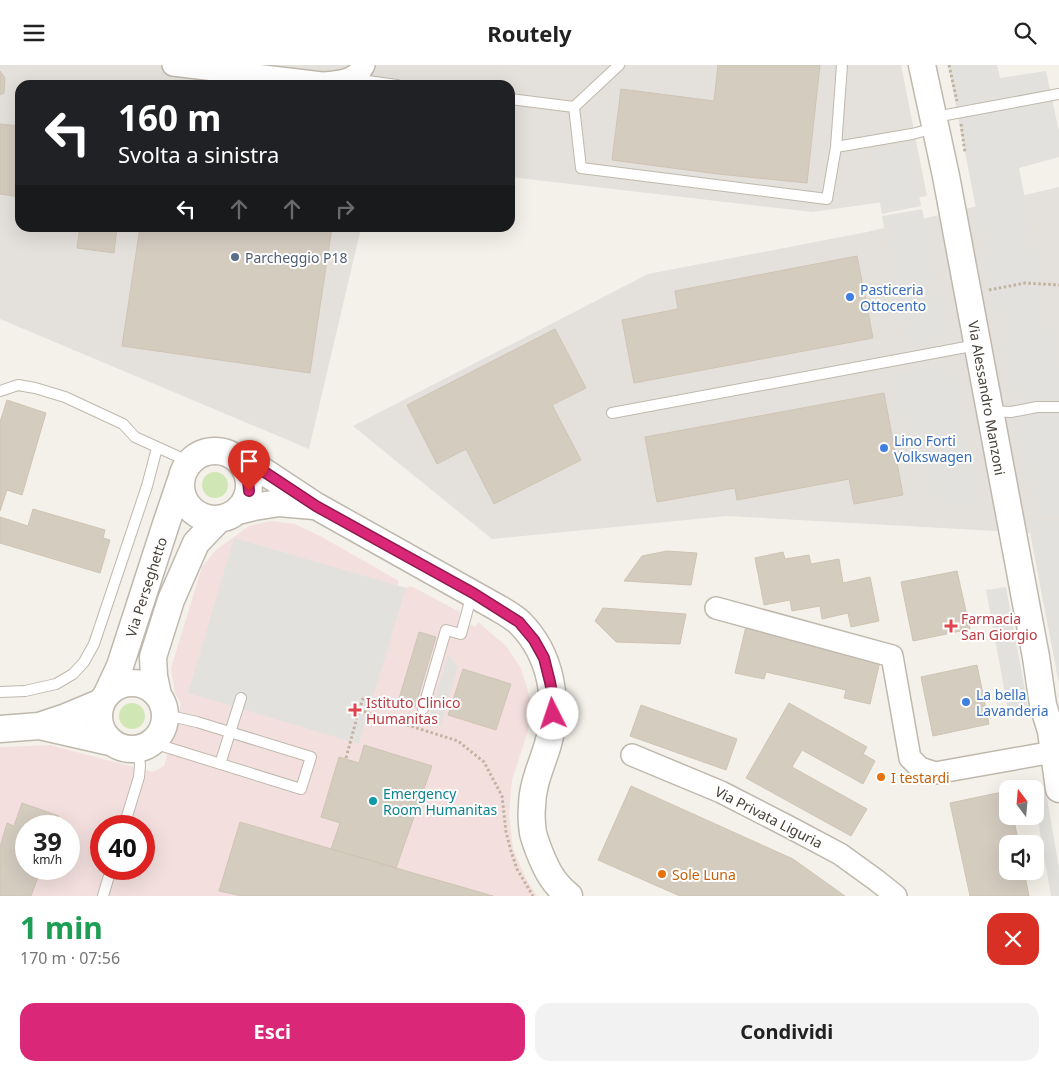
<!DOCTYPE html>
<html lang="it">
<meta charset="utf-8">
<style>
:root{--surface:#fff;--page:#f2f2f2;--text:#222;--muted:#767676;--accent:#db2777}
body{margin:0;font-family:"Noto Sans",sans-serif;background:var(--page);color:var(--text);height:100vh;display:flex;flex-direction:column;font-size:19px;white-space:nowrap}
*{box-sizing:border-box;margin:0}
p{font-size:16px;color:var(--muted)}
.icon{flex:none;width:28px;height:28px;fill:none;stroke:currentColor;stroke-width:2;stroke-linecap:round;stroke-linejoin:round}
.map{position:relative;height:831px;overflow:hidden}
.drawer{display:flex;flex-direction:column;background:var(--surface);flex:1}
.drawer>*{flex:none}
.top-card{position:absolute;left:15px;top:15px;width:500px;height:152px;border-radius:15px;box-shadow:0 5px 20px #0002;background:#202124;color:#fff;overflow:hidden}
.needle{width:32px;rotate:344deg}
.buttons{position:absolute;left:999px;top:715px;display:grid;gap:10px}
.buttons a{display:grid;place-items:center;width:45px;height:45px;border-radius:10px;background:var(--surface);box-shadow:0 5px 20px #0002;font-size:25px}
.speed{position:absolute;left:15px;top:750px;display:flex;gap:10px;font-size:25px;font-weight:700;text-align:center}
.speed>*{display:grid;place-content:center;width:65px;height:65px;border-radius:50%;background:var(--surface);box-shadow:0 5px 20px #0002;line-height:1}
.speed small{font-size:12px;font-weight:400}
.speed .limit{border:8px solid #d22;background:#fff;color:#111}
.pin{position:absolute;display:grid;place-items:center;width:42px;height:42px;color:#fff;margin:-51px -21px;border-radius:50% 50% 50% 0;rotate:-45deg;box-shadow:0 0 5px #0007}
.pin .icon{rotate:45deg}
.me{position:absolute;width:55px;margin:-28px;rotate:356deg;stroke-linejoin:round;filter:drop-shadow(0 0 4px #0008)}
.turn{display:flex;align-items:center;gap:18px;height:105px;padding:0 20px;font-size:22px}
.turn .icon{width:65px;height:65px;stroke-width:2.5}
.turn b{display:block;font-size:35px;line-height:42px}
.lanes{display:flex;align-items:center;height:48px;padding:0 20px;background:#0003;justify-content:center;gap:25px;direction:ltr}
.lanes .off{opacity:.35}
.round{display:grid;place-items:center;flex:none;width:52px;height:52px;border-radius:15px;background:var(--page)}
.headline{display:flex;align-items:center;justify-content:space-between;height:85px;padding:0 20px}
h1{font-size:30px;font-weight:700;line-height:38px;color:#1e9e55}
.action{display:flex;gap:10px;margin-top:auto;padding:10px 20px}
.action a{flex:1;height:58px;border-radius:15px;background:var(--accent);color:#fff;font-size:20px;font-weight:700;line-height:58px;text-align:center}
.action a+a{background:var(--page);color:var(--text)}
header{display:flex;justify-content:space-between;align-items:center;height:65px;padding:0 20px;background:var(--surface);font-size:22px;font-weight:700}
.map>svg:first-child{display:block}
.industrial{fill:#e4e0db}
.medical{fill:#f3e0de;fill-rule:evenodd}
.green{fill:#d1e6b5}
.parking{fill:#e3e1de}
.building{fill:#d5ccc0;stroke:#cfc4b3}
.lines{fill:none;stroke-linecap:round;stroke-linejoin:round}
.service-casing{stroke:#bfb8ad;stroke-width:12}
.minor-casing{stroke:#bfb8ad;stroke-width:24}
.tertiary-casing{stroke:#bfb8ad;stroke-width:29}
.path{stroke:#c0b39f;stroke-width:3;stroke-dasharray:2.5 2.5;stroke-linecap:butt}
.service{stroke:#fff;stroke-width:10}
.minor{stroke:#fff;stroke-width:21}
.tertiary{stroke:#fff;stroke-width:26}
.route-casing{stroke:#8e194d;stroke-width:12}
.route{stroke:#db2777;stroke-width:9}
.service-dot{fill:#5c6f8a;stroke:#fff;stroke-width:2}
.shop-dot{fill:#3f7fe0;stroke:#fff;stroke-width:2}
.health-dot{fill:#e0444e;stroke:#fff;stroke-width:2}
.food-dot{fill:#e8710a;stroke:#fff;stroke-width:2}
.culture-dot{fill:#0f9aa8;stroke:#fff;stroke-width:2}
.labels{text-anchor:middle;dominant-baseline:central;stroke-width:4;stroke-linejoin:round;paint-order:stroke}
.service-label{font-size:14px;fill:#4e5e75;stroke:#fff;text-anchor:start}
.shop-label{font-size:14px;fill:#366cbe;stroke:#fff;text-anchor:start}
.street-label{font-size:14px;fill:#474138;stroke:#fff}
.health-label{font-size:14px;fill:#be3a42;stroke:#fff;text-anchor:start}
.food-label{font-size:14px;fill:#c56008;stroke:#fff;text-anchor:start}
.culture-label{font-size:14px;fill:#0d838f;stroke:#fff;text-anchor:start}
</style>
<header><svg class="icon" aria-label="menu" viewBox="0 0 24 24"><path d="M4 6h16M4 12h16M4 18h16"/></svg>Routely<svg class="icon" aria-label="search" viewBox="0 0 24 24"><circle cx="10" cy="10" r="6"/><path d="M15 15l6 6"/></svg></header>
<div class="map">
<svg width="1059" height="831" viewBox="0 0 1059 831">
<rect width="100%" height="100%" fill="#f4f1ea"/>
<path class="industrial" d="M 0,0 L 901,0 L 927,131 L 812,147 L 510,112 L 510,20 L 20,20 L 20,162 L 361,163 L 309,384 L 0,254 Z
M 1059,122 L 1059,619 L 1030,468 L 727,451 L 492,474 L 353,361 L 648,209 L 867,167 Z"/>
<path class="medical" d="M 271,456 L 295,459 L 322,472 L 399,516 L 398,521 L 406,523 L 411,521 L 460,547 L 458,555 L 476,562 L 478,557 L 506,581 L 521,603 L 530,634 L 531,651 L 528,666 L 512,715 L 509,750 L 513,783 L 525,812 L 537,831 L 0,831 L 0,682 L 50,680 L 153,707 L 164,701 L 181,639 L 175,628 L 171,603 L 202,502 L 216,485 L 249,461 ZM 26,761 L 69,761 L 69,804 L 26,804 ZM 101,761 L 144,761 L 144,804 L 101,804 Z"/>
<path class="green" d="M202 420a13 13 0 1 1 26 0a13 13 0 1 1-26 0Z
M119 651a13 13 0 1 1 26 0a13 13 0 1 1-26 0Z"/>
<path class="parking" d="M 948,0 L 997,0 L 1000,13 L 1046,6 L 1059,66 L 1059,92 L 1019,103 L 1059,305 L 1059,451 L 1036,451 Z
M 909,77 L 921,141 L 882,149 L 870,84 Z
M 922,144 L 948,273 L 906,281 L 882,151 Z
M 953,299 L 978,439 L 936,447 L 922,373 L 905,375 L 891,309 Z
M 1034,456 L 1059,457 L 1059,614 L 1058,613 L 1031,459 Z
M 234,473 L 406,523 L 359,679 L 188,628 Z
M 1006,522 L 1028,642 L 1008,645 L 986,525 Z
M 448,590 L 458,601 L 441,661 L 430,649 Z
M 1045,722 L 1059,803 L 1059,831 L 1051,831 L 1035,738 L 1035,730 Z"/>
<path class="building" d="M 718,0 L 820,0 L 807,118 L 718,109 L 612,95 L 621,24 L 714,36 Z
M 0,6 L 5,13 L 4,28 L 0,30 Z
M 0,59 L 20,61 L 20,132 L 0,129 Z
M 80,162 L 117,162 L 114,188 L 77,183 Z
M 140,162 L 332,162 L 310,308 L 122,281 Z
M 857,191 L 873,273 L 634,318 L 622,255 L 678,244 L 675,226 Z
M 555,264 L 586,323 L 552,340 L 581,395 L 494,439 L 466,384 L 437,399 L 407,340 Z
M 884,328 L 903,430 L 854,439 L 849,414 L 737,435 L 735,423 L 657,437 L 645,372 Z
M 7,335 L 46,348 L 22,430 L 7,425 L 0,446 L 0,357 Z
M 33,444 L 105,465 L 103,473 L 110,475 L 100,508 L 0,478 L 0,452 L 28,461 Z
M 667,486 L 697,488 L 691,520 L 624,516 L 642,491 Z
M 783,487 L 785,494 L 809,490 L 811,499 L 839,494 L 843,518 L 870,512 L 879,556 L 851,562 L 848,548 L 822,554 L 820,541 L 792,546 L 790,535 L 764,540 L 755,493 Z
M 957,506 L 970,564 L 913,576 L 901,517 Z
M 603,543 L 686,549 L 680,579 L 616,577 L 595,556 Z
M 746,561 L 881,592 L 870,639 L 844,633 L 846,625 L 766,607 L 764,614 L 735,608 Z
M 419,567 L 436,572 L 415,642 L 398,637 Z
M 977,600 L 989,659 L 933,671 L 921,612 Z
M 463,604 L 511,619 L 496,665 L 448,650 Z
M 789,638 L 867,682 L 863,689 L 875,696 L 863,719 L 802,685 L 792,702 L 867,744 L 851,771 L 746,713 Z
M 641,640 L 737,674 L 726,705 L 630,671 Z
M 364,680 L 432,701 L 396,803 L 331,784 L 340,758 L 321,752 L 339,692 L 359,698 Z
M 631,721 L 793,794 L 845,831 L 680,831 L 598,795 Z
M 1007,726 L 1008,751 L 1013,751 L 1019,779 L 1008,779 L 1008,806 L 1024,806 L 1029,831 L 970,831 L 950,738 Z
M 22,738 L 59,751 L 55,761 L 26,761 L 26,804 L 41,804 L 31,831 L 0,831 L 0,782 L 7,758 L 14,761 Z
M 240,757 L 396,803 L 493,831 L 242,831 L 219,826 Z"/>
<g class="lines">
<g class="service-casing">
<path id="service" d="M 353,14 L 397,20
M 510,34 L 574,42 L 581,103 L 827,134 L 836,82 L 912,69 L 935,63
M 574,42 L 619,0
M 935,52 L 1059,29
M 836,82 L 842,0
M 0,326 L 18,320 L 35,323 L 65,332 L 123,359 L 135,372 L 179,392 L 191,395
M 991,346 L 1011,347 L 1037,342 L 1059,342
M 612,348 L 977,280
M 0,627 L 25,626 L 56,619 L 73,609 L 84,597 L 94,579 L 147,421 L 157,383
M 423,644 L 446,565 L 461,569 L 472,529
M 153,678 L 301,724 L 311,692 L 197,657 L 166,650
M 220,699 L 241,633
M 124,761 L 139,712 L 140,700 L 138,684
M 103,831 L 111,804"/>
</g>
<g class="minor-casing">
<path id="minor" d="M 173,0 L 322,18 C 337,17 357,16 364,0
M 716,543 L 892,591 L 910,693 L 920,703 L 935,708 L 1053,687
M 632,690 L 721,727 L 793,764 L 840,789 L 876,815 L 896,831"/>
</g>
<g class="tertiary-casing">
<path id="tertiary" d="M 922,0 L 946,111 L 1036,592 L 1043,640 L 1051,666 L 1059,724
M181 420a34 34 0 1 1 68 0a34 34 0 1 1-68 0Z
M 237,394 L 257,402 L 316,441 L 498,543 C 505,547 514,552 520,558 C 551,589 560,638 548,679 C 542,700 532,719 532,742 C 531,750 532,761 533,768 C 536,780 546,805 553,814 C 557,820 563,826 569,831
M 238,446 L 254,442 L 279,438 L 314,441
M99 651a33 33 0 1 1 66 0a33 33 0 1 1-66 0Z
M 107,629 L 120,601 L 166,459 L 181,415
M 158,630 L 154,611 L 153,592 L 171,535 L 196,478 L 218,455
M 40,661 L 110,677
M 0,664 L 39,661 L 66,652 L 102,637"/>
</g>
<path class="path" d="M 949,0 L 957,36
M 961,59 L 965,88
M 989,225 L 1025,218 L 1059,220
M 194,381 L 212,375 L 224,378
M 359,645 L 458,676 L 484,697 L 502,731 L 506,767 L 511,786 L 517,804 L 533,831
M 346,693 L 359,645 L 364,631"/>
<use href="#service" class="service"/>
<use href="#minor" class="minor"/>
<use href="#tertiary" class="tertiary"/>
</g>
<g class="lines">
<g class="route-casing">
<path id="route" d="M 249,426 C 248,411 246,405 237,394 L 257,402 L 316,441 L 473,528 L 519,557 L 534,575 L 544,593 L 550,617 L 554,638 L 553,649"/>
</g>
<use href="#route" class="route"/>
</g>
<circle class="service-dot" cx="235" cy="192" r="5"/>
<g class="shop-dot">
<circle cx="850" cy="232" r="5"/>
<circle cx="884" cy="383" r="5"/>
<circle cx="966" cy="637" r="5"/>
</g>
<g class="health-dot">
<path d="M948.5 553.5h5v5h5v5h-5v5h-5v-5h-5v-5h5z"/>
<path d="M352.5 637.5h5v5h5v5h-5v5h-5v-5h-5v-5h5z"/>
</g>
<g class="food-dot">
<circle cx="881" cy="712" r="5"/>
<circle cx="662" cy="809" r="5"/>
</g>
<circle class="culture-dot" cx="373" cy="736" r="5"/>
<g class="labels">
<g class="service-label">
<text x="245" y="192">Parcheggio P18</text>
</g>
<g class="shop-label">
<text x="860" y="224">Pasticeria<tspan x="860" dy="16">Ottocento</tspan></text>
<text x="894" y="375">Lino Forti<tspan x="894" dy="16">Volkswagen</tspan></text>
<text x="976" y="629">La bella<tspan x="976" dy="16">Lavanderia</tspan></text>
</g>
<g class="street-label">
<text transform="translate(987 333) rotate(80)">Via Alessandro Manzoni</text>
<text transform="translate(146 522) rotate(-72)">Via Perseghetto</text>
<text transform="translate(769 752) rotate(27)">Via Privata Liguria</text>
</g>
<g class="health-label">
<text x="961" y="553">Farmacia<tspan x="961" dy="16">San Giorgio</tspan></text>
<text x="366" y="637">Istituto Clinico<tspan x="366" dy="16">Humanitas</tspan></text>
</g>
<g class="food-label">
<text x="891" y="712">I testardi</text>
<text x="672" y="809">Sole Luna</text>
</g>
<g class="culture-label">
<text x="383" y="728">Emergency<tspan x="383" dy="16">Room Humanitas</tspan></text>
</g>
</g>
</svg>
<div class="buttons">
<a><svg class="needle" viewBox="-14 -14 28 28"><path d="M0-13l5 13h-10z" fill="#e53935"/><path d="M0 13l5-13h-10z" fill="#767676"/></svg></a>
<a><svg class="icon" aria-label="sound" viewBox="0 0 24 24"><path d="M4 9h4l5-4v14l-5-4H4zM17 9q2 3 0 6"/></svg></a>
</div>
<div class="speed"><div>39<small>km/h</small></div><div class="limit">40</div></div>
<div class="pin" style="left:249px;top:426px;background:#d93025"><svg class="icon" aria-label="arrive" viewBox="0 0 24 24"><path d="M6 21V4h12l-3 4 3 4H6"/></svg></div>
<svg class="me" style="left:553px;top:649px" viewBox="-20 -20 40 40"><circle r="19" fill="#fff"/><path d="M0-13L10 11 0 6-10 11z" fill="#db2777"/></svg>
<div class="top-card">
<div class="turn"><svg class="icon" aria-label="left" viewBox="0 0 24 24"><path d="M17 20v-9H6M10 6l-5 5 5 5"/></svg><div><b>160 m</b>Svolta a sinistra</div></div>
<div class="lanes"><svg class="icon" aria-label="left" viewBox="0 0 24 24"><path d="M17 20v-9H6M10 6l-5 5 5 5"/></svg><svg class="icon off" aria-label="ahead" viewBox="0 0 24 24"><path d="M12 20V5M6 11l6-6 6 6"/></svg><svg class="icon off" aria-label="ahead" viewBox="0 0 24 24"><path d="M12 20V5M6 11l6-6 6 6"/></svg><svg class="icon off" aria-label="right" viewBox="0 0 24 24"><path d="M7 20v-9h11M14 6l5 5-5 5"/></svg></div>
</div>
</div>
<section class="drawer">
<div class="headline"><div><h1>1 min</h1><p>170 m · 07:56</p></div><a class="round" style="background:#d93025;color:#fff"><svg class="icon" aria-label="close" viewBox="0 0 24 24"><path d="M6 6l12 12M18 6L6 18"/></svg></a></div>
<div class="action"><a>Esci</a><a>Condividi</a></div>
</section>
